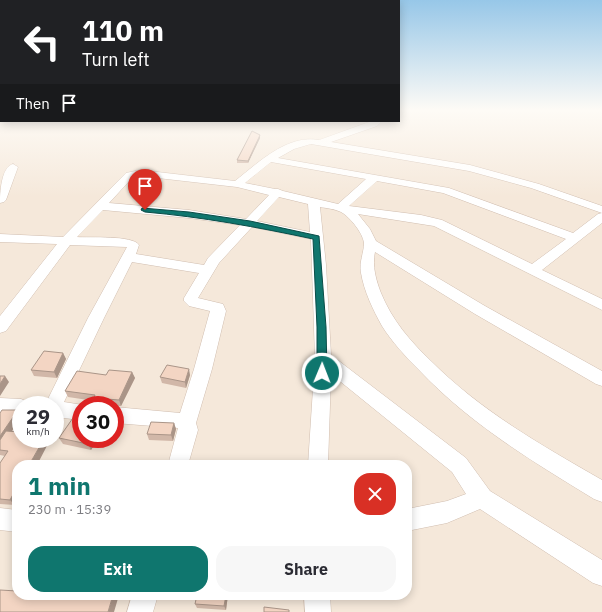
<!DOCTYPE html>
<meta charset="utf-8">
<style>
:root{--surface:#fff;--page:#f7f7f7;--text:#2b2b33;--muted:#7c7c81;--accent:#0f766e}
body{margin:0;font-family:"IBM Plex Sans",sans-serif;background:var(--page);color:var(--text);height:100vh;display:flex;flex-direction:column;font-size:15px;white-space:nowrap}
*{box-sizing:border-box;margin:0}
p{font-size:13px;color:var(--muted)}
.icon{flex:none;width:22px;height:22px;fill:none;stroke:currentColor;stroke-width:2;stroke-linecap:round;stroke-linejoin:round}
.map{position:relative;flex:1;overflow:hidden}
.panel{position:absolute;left:12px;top:460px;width:400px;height:140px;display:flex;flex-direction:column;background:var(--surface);border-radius:16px;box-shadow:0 2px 10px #0003}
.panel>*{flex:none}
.banner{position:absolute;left:0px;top:0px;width:400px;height:122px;box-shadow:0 2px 10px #0003;background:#202124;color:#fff;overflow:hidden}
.speed{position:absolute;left:12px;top:396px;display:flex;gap:8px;font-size:20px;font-weight:700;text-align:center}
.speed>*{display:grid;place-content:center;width:52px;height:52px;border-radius:50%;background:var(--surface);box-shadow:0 2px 10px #0003;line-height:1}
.speed small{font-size:10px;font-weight:400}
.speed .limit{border:6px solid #d22;background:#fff;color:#111}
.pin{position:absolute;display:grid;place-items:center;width:34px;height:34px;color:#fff;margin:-41px -17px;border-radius:50% 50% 50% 0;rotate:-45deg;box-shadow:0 0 4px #0007}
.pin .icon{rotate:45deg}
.me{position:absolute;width:44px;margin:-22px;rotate:1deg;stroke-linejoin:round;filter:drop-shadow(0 0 3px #0008)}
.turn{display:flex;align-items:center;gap:14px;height:84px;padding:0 16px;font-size:18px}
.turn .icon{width:52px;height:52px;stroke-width:2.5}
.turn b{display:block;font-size:28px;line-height:34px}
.then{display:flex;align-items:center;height:38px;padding:0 16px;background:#0003;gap:8px;font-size:15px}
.round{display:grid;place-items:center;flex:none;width:42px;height:42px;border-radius:16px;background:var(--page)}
.head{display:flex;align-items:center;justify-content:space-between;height:68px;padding:0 16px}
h1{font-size:24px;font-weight:700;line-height:30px;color:var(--accent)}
.action{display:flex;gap:8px;margin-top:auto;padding:8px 16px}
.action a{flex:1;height:46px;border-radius:16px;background:var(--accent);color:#fff;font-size:16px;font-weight:700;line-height:46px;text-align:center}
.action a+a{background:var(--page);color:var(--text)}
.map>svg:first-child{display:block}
.residential{fill:#f5e8da;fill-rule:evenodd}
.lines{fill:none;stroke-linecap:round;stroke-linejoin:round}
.street-casing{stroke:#d1beb0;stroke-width:1}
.street{fill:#fff;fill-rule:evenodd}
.wall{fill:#d1b7a8}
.shaded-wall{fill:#aa9588}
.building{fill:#f3d5c3;stroke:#aa9588}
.route{fill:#0f766e;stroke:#0a4d48}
</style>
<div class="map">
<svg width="602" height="612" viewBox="0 0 602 612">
<rect width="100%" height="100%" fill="#fdf6ec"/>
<path class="residential" d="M 0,111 L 1,121 L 399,121 L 399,111 L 602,111 L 602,612 L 0,612 ZM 21,405 L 55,405 L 55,439 L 21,439 ZM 81,405 L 115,405 L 115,439 L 81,439 ZM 17,465 L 407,465 L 407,595 L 17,595 Z"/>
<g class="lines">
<g class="street-casing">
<path id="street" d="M 372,121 L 382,121 L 377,126 L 331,142 L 470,165 L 539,184 L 602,206 L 602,223 L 542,270 L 602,299 L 602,310 L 434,226 L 358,214 L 370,229 L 376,241 L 485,306 L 602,371 L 602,386 L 596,384 L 475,314 L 375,252 C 372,266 376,280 381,293 C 392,320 410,341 431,361 C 481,411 541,445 602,480 L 602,502 L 594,499 C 532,461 470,424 419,370 C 406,357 392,342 382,326 C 373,310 364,291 361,273 C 359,261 364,253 364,243 C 363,233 349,216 341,212 C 335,209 326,208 320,207 L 326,265 L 331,355 L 466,458 L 490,491 L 602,560 L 602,586 L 593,583 L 480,509 L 447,523 L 407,531 L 407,509 L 447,501 L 466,494 L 452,472 L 331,374 L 328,465 L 308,465 L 315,358 L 311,239 L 252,227 L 219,263 L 198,298 L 223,304 L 226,311 L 212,369 L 196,423 L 198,430 L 188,465 L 168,465 L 178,428 L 115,423 L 115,407 L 180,413 L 194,369 L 210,311 L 189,306 L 184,301 L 184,298 L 199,273 L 132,262 L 104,318 L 64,402 L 83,405 L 81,405 L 81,420 L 55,417 L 55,405 L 45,405 L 88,318 L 127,247 L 70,245 L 6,331 L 0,333 L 0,316 L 57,244 L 0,242 L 0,234 L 63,237 L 126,173 L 140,170 L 235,181 C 258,163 287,134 319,140 ZM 311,144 L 469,171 L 531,188 L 602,213 L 598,214 L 573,233 L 449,188 L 278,158 L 294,149 ZM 271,162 L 366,179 L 338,204 L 283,191 L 278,189 L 275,189 L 245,183 ZM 140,176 L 237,187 L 269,195 L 246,219 L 189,210 L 109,203 L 133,177 ZM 377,181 L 443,193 L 566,239 L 532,264 L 442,220 L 421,215 L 349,206 ZM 279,197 L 308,204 L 310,232 L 257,221 ZM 103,210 L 189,218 L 240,225 L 208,258 L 204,265 L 136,254 L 139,245 C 133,235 89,238 77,237 Z
M 13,164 L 18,167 L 6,200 L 4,202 L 0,203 C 0,193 1,167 13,164 Z
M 0,398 L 21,399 L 28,402 L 29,405 L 21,405 L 21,415 L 0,414 Z
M 0,508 L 17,510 L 17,532 L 0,530 Z
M 132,595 L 158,595 L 153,612 L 127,612 Z
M 304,595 L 330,595 L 331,612 L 305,612 Z"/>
</g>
<use href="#street" class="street"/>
</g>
<path class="wall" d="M 260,135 L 260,138 L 248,163 L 237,163 L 237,160 Z
M 63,353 L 66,359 L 57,378 L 34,376 L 31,370 Z
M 132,372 L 135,378 L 121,406 L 115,406 L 115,405 L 97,404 L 95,401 L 68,397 L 65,391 L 106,375 Z
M 190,375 L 186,388 L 162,383 L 160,377 Z
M 18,410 L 21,416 L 21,417 L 12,431 L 21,439 L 49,439 L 50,440 L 17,465 L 17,501 L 15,505 L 0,504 L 0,463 L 5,456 L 0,455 L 0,413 Z
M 79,415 L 81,439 L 98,439 L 91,450 L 63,444 L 59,438 Z
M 174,423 L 176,429 L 173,441 L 149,440 L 147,434 Z
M 228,595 L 226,610 L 197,608 L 195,604 Z"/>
<path class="shaded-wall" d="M 260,135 L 260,138 L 248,163 L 248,161 Z
M 63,353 L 66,359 L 57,378 L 54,372 Z
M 189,369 L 190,375 L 186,388 L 185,382 Z
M 132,372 L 135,378 L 121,406 L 119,400 Z
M 5,376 L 9,382 L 0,396 L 0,384 Z
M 18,410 L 21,416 L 21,417 L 4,443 L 0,439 L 0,436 Z
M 174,423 L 176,429 L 173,441 L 171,435 Z
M 44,439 L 49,439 L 50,440 L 37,465 L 29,465 Z
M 92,439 L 98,439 L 91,450 L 88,444 Z
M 17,487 L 17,501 L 15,505 L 10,500 Z
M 113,595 L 119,595 L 114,612 L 108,612 Z
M 226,595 L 228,595 L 226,610 L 224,606 Z"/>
<path class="building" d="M 252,131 L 260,135 L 248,161 L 237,160 Z
M 44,351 L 63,353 L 54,372 L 31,370 Z
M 167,365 L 189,369 L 185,382 L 160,377 Z
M 109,370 L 132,372 L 119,400 L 94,398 L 95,395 L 65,391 L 77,371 L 106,375 Z
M 0,376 L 5,376 L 0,384 Z
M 2,410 L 18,410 L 0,436 L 0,413 Z
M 79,414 L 81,414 L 81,439 L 92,439 L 88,444 L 59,438 L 75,415 L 79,415 Z
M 151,422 L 174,423 L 171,435 L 147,434 Z
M 6,431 L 21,432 L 21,439 L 44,439 L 29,465 L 17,465 L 17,487 L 10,500 L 0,499 L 0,463 L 8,451 L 0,450 L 0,440 Z
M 0,590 L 17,591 L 17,595 L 113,595 L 108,612 L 0,612 Z
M 197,595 L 226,595 L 224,606 L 195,604 Z
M 264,607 L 289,610 L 289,612 L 264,612 Z"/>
<linearGradient id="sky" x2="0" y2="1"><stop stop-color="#97c7e8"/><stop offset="0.56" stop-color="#fefbf6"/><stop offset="1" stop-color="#fefbf6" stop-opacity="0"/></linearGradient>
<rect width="602" height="197" fill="url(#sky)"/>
<path class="route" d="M 142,208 L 189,212 L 250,221 L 319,236 L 326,327 L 327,373 L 326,376 L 318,376 L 317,373 L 317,327 L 313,239 C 257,227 202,217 145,212 L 141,210 Z"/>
</svg>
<div class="speed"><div>29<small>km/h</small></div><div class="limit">30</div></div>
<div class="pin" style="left:145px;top:210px;background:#d93025"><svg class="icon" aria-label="arrive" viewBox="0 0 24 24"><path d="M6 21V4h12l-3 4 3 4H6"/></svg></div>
<svg class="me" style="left:322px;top:373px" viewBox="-20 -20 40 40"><circle r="17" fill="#0f766e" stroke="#fff" stroke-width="3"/><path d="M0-11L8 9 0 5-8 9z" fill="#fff"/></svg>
<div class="banner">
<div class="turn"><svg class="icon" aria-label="left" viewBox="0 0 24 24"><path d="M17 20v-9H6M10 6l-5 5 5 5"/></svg><div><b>110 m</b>Turn left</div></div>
<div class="then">Then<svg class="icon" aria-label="arrive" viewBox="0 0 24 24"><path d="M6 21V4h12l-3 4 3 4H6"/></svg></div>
</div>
<section class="panel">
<div class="head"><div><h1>1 min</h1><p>230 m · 15:39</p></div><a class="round" style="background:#d93025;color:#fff"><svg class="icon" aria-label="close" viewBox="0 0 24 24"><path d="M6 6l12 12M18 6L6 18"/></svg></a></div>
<div class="action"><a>Exit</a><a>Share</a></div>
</section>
</div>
